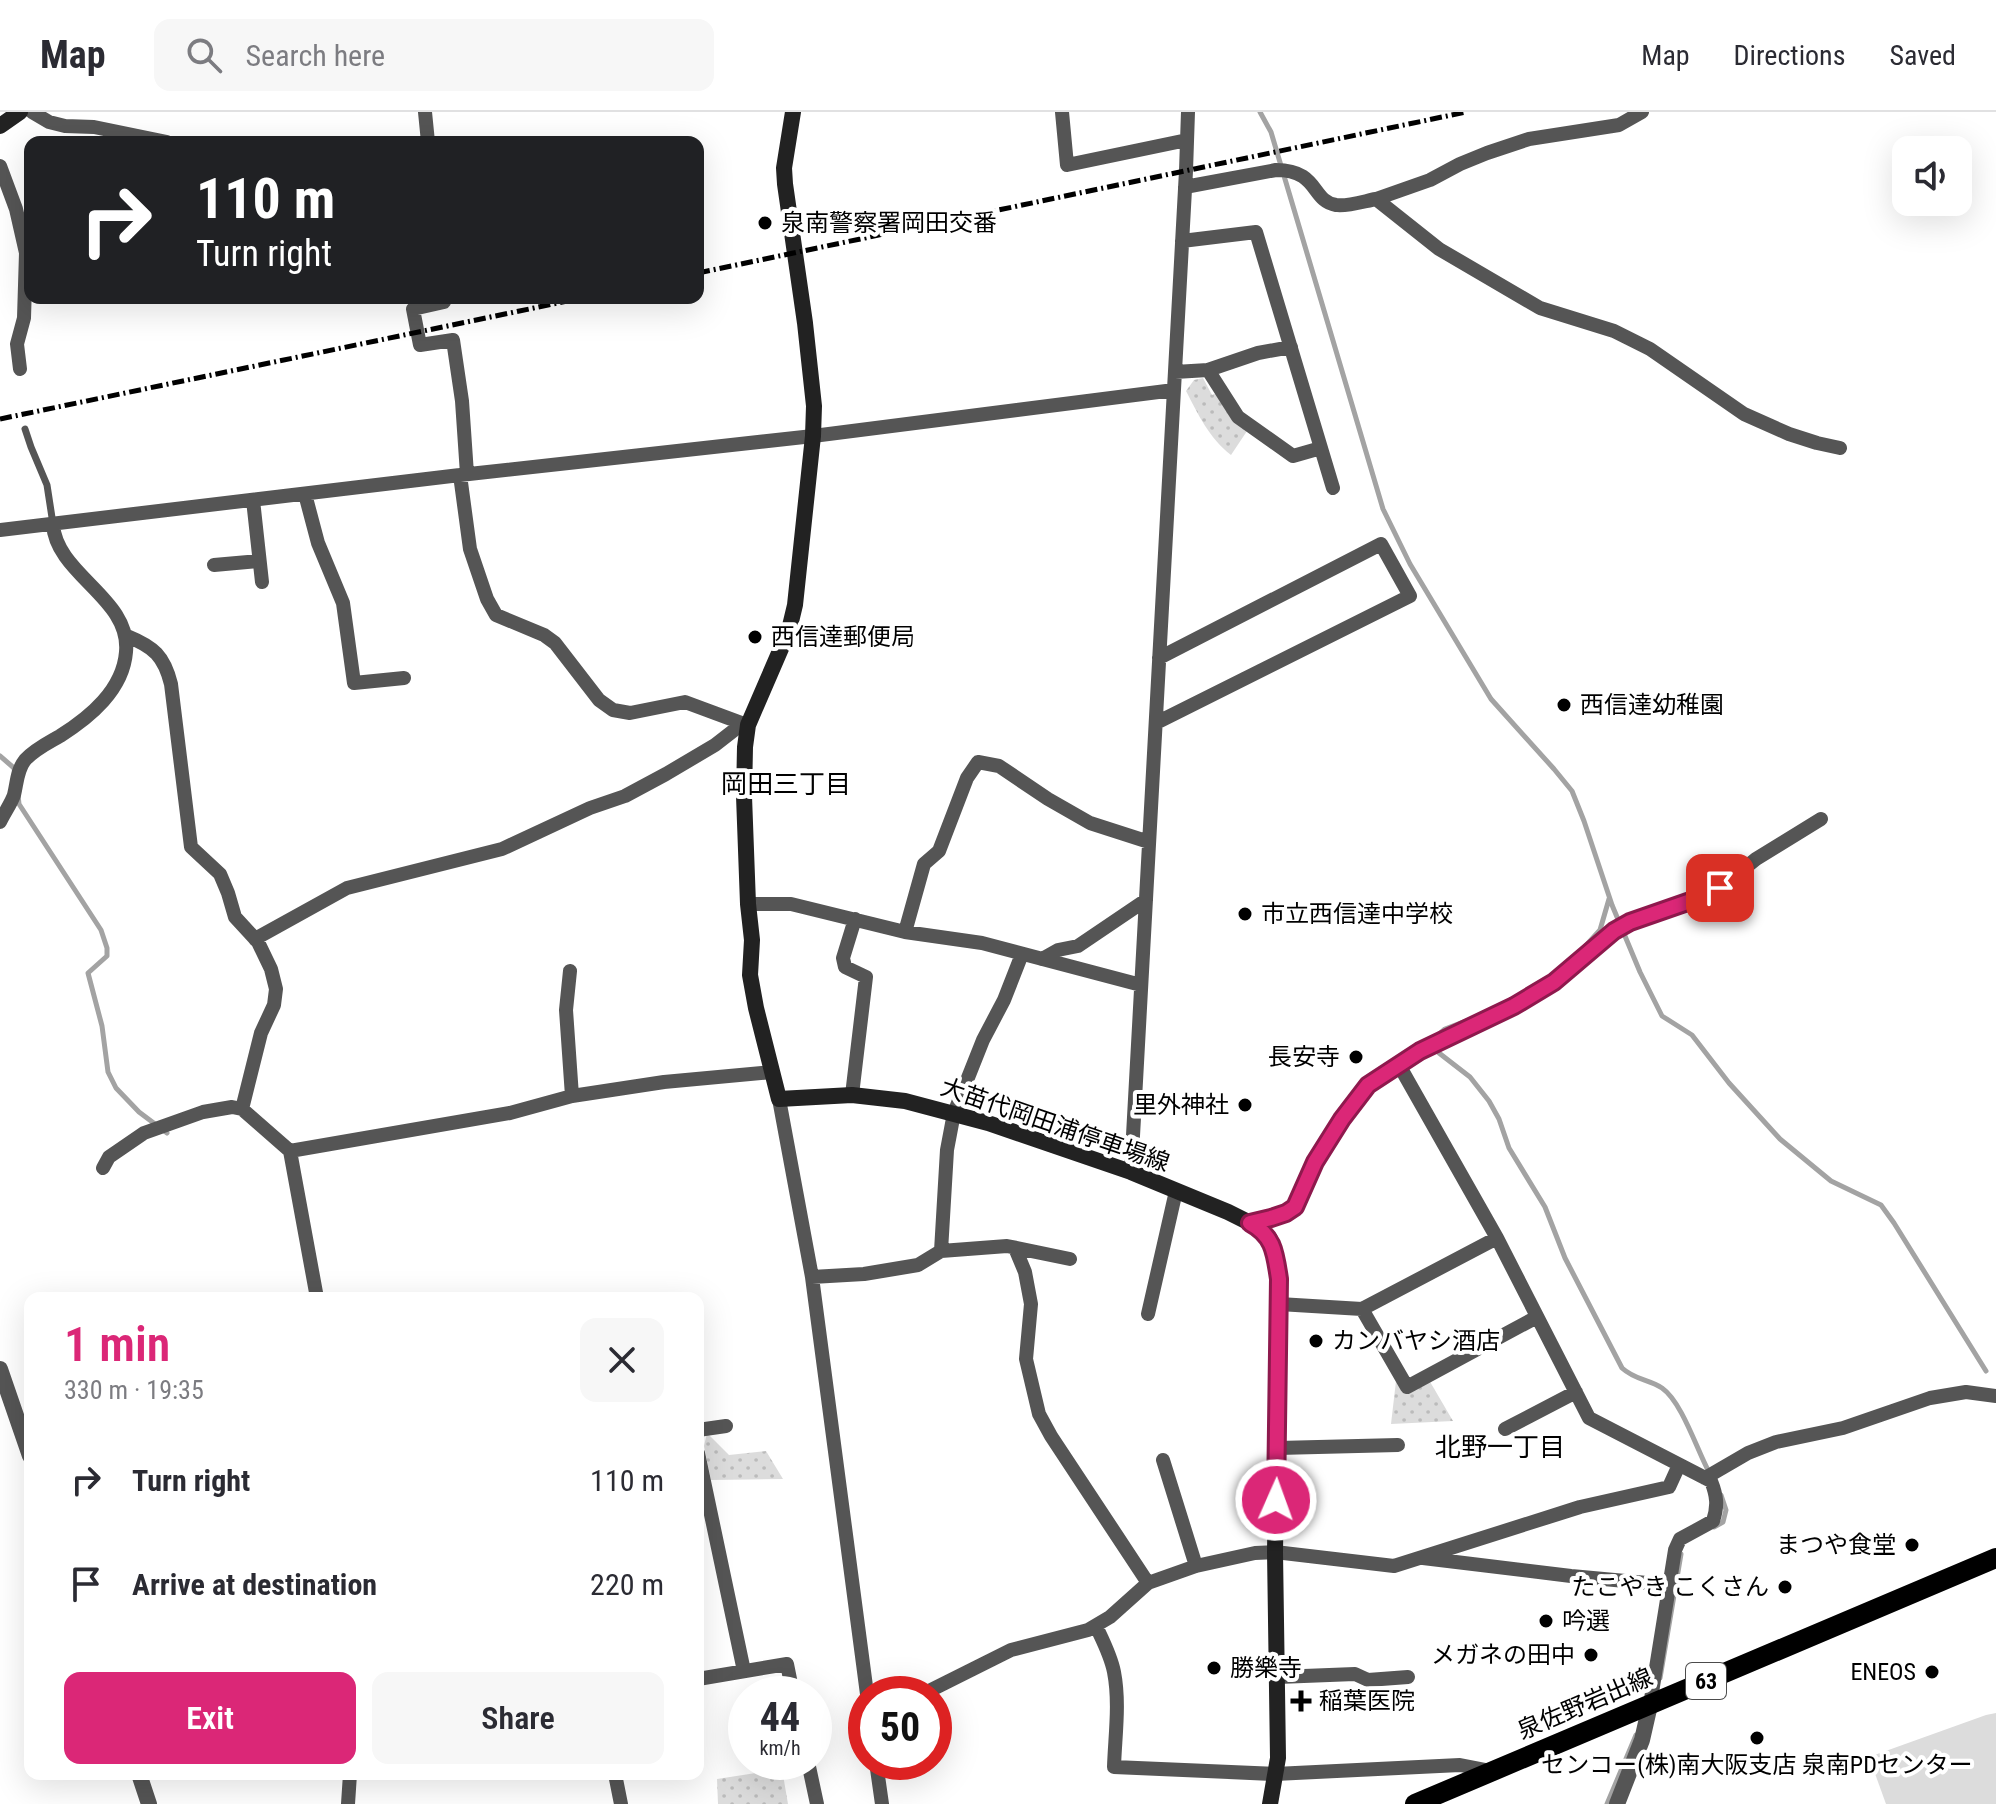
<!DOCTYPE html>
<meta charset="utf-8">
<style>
:root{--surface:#fff;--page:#f7f7f7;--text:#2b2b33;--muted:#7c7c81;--line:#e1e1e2;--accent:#db2777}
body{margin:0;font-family:"Roboto Condensed","Noto Sans JP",sans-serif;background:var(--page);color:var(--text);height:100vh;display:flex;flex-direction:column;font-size:30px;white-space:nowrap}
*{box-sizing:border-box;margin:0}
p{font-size:26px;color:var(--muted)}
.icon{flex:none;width:44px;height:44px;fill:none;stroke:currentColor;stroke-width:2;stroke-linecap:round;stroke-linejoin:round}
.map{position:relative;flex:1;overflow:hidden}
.sheet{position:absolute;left:24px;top:1180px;width:680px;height:488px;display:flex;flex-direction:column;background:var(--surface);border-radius:16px;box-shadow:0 8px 32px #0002}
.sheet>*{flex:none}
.top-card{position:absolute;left:24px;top:24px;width:680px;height:168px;border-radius:16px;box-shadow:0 8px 32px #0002;background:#202124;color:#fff;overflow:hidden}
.tools{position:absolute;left:1892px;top:24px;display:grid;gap:16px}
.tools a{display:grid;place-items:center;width:80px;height:80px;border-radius:16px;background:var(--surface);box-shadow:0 8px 32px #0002;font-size:40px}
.speed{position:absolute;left:728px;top:1564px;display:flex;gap:16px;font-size:40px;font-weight:700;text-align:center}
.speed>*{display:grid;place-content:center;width:104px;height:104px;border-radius:50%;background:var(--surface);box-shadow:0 8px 32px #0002;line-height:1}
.speed small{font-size:20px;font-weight:400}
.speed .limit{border:12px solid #d22;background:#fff;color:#111}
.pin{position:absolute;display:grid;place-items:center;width:68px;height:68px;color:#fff;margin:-34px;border-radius:16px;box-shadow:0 4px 12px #0006}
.me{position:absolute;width:88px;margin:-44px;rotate:2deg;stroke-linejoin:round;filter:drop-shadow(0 0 6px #0008)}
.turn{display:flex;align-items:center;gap:28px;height:168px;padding:0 40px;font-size:36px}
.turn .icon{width:104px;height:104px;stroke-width:2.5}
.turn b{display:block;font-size:56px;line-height:68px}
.round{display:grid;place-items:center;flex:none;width:84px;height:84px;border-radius:16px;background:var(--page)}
.summary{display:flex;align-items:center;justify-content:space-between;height:136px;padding:0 40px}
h1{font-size:48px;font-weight:600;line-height:60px;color:var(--accent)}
.button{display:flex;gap:16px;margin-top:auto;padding:16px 40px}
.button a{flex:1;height:92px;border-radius:16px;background:var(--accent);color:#fff;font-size:32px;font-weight:600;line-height:92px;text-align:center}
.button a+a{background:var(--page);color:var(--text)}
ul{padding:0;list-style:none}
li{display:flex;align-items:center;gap:24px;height:104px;padding:0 40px}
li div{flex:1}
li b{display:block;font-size:30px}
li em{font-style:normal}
header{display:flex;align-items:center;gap:48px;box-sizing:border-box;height:112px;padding:0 40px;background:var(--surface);border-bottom:2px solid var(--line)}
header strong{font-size:38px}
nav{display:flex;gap:44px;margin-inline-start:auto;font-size:28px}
.search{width:560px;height:72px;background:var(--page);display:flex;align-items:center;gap:20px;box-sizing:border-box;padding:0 28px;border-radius:16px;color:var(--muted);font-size:30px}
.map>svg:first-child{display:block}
.grass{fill:#dcdcdc}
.park{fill:url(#park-dots)}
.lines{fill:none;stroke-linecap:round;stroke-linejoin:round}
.stream{stroke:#a3a3a3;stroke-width:5}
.service{stroke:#555;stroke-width:7}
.minor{stroke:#555;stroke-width:14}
.tertiary{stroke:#555;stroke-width:16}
.secondary{stroke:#222;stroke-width:16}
.primary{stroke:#000;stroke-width:20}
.rail{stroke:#000;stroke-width:5;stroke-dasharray:12 4 2 4;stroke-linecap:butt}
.route-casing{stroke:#8e194d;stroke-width:20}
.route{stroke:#db2777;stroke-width:14}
.poi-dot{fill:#000;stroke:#fff;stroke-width:3}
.labels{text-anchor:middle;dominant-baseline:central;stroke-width:8;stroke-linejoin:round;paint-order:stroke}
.shield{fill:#fff;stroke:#4c4c4c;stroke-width:2}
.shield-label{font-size:22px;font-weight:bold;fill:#000}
.poi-label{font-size:24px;fill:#000;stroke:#fff;text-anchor:start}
.street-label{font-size:24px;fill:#000;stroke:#fff}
.neighbourhood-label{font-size:26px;fill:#000;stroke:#fff}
</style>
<header>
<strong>Map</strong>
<div class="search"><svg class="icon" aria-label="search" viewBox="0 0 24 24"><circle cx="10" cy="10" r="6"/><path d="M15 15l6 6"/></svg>Search here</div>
<nav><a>Map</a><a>Directions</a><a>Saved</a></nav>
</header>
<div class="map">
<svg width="1996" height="1692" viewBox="0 0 1996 1692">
<defs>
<pattern id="park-dots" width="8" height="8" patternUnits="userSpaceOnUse" patternTransform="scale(2)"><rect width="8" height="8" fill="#dcdcdc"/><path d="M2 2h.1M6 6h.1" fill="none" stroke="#bbb" stroke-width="1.8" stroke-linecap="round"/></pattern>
</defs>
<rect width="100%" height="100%" fill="#fff"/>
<path class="grass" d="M 1996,1601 L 1996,1692 L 1886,1692 L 1869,1645 L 1986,1603 Z"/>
<path class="park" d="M 1203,266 L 1212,283 L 1218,280 L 1247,319 L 1231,343 C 1209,326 1198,302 1186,279 L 1194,268 Z
M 1429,1268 L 1453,1309 L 1391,1312 L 1396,1269 Z
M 707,1321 L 729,1343 L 766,1339 L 783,1367 L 711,1368 L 704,1334 Z
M 782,1657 L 788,1692 L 718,1692 L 717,1667 Z"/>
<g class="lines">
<path class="stream" d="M 1260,0 L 1271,20 L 1383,397 L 1410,452 L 1491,587 L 1554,657 L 1572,679 L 1584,709 L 1612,793 L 1640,860 L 1662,904 L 1692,923 L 1729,971 L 1780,1027 L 1831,1069 L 1881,1093 L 1894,1111 L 1986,1259
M 0,644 L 14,656 L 15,662
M 18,683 L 19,692 L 101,818 L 107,836 L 107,844 L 88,861 L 102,914 L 108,960 L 116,976 L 139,1000 L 167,1021
M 1580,840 L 1600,818 L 1609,787
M 1437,924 L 1445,917 L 1474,906
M 1438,934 L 1439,941 L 1470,965 L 1489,989 L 1499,1007 L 1509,1036 L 1545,1095 L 1565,1146 L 1622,1256 C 1635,1268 1648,1267 1662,1276 C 1682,1290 1697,1338 1709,1360
M 1714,1415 L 1723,1410 L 1726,1398 L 1721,1383
M 1660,1566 L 1681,1442
M 1607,1692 L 1636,1623"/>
<path class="service" d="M 25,317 L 31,335 L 47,373 L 53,412"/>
<path class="minor" d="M 32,0 L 49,10 L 65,14 L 94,15 L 167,30
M 425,0 L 428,30
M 1062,0 L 1067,53 L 1187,28
M 0,54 L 16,97 L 26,141 L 24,206 L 17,232 L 20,257
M 1185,75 L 1276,58 C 1319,58 1311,89 1336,93 C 1346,95 1365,89 1376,87 L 1439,137 L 1540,196 L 1614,219 L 1650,237 L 1744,302 L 1789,322 L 1817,331 L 1840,336
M 1376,87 L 1430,68 L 1460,52 L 1487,41 L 1529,27 L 1619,13 L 1642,0
M 1182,129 L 1256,120 L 1333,376
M 443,186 L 444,190 L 413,197 L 420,233 L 453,228 L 462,289 L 467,362
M 1208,258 L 1238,305 L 1293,344 L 1321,336
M 1175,260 L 1208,258 L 1258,241 L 1291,235
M 460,363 L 470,437 L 487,487 L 496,503 L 544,523 L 555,531 L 599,588 L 613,598 L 630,601 L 685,590 L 747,613
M 305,382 L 318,431 L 343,491 L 354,571 L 404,566
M 253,388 L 262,470
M 0,418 L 460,363 L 813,324 L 1174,278
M 214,453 L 259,449
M 127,524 C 154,535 164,544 171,572 L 191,735 L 220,762 L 228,781 L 235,805 L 258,830 L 271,857 L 276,877 L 274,893 L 261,921 L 242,997
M 1156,611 L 1410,484 L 1381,432 L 1159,546
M 0,710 C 4,701 11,692 14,683 C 17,671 17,658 25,648 C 35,637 48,631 60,624 C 90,605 123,578 126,540 C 131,486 56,463 53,412
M 748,792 L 791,792 L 905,820 L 982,831 L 1141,873
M 905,820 L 924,752 L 939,739 L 967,666 L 978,650 L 999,654 L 1048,687 L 1090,711 L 1149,730
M 255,827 L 347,776 L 502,737 L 590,696 L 625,684 L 666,662 L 715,633 L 742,612
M 1042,847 L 1058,838 L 1078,834 L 1146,788
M 570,859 L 566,898 L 572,984
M 1399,953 L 1497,1126 L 1589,1306 L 1711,1369 C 1717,1384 1718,1394 1713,1409 L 1680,1427 L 1675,1438 L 1650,1593
M 852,983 L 866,865 L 845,855 L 843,846 L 855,807
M 779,987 L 812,1165 L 867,1582
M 103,1056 L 109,1045 L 144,1021 L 203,1000 L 232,995 L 242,997 L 290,1039
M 1131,1060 L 1186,59 L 1188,0
M 1250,1111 L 1271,1106 L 1286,1101 L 1295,1095 L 1315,1050 L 1342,1007 L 1368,973 L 1420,939 L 1514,894 L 1554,870 L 1614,819 L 1630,810 L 1699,786 L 1720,776 L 1756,747 L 1821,707
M 1015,1136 L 1025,1160 L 1031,1192 L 1026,1247 L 1039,1302 L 1051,1324 L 1148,1471
M 941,1139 L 947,1038 L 954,1001 L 983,928 L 1004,888 L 1022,842
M 812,1165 L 864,1162 L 918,1153 L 941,1139 L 1007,1134 L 1070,1147
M 317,1186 L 290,1039 L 510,1001 L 572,984 L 664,970 L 772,960
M 1279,1192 L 1362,1197 L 1497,1126
M 1362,1197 L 1407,1275 L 1537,1205
M 1148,1202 L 1176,1079
M 1505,1317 L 1576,1280
M 698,1318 L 726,1314
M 1278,1336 L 1398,1333
M 698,1341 L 744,1559
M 1163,1348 L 1196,1454
M 1705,1366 L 1748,1341 L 1776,1330 L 1843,1316 L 1930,1286 L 1966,1280 L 1996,1284
M 1423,1446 L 1571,1464 L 1669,1473
M 1096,1514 C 1103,1529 1111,1544 1114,1560 C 1120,1591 1115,1624 1114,1655 L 1275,1662 L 1460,1653 L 1491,1659
M 1278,1565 L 1355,1562 L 1368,1568 L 1408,1565
M 698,1567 L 787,1552 L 793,1582
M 923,1582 L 1011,1538 L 1088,1518 L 1110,1505 L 1148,1471 L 1196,1454 L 1255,1441 L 1275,1440 L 1394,1454 L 1580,1395 L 1669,1375 L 1679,1353
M 808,1650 L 817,1692
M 876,1650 L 882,1692
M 615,1662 L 621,1692
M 348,1692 L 350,1662"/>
<path class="tertiary" d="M 0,1257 L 30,1344
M 139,1662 L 149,1692
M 1617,1692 L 1642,1628 L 1650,1593"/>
<path class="secondary" d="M 793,0 L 784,56 L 785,72 L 805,211 L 814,294 L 813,324 L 795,493 L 789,518 L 748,613 L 745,635 L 744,684 L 748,792 L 752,828 L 750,863 L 756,896 L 779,987 L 852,983 L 905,989 L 988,1011 L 1131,1060 L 1228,1100 L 1260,1116 L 1270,1127 L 1275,1140 L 1279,1167 L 1275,1440 L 1278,1646 L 1270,1692
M 0,14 L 20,0"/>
<path class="primary" d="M 1415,1692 L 1996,1446"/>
<path class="rail" d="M 698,161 L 1466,0
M 0,307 L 582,186"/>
</g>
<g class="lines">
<g class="route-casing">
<path id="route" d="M 1276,1388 L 1279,1167 C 1275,1141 1274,1124 1250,1111 L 1271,1106 L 1286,1101 L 1295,1095 L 1315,1050 L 1342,1007 L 1368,973 L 1420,939 L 1514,894 L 1554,870 L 1614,819 L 1630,810 L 1699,786 L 1720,776"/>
</g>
<use href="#route" class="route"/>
</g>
<g class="poi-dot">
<circle cx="765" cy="111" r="8"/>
<circle cx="755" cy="525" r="8"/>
<circle cx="1564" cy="593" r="8"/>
<circle cx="1245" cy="802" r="8"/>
<circle cx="1356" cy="945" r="8"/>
<circle cx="1245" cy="993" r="8"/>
<circle cx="1316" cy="1229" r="8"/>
<circle cx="1912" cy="1433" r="8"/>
<circle cx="1785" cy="1475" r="8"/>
<circle cx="1546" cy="1509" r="8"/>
<circle cx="1591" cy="1543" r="8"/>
<circle cx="1214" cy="1556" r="8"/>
<circle cx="1932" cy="1560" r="8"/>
<path d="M1297 1577h8v8h8v8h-8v8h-8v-8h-8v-8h8z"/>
<circle cx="1757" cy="1626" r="8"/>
</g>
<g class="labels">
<rect class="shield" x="1686" y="1551" width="40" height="36" rx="6"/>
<g class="shield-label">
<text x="1706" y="1569">63</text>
</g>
<g class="poi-label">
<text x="781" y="111">泉南警察署岡田交番</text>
<text x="771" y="525">西信達郵便局</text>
<text x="1580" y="593">西信達幼稚園</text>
<text x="1261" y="802">市立西信達中学校</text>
<text x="1340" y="945" text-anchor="end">長安寺</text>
<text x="1229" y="993" text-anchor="end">里外神社</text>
<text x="1332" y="1229">カンバヤシ酒店</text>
<text x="1896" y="1433" text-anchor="end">まつや食堂</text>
<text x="1769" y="1475" text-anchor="end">たこやき こくさん</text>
<text x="1562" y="1509">吟選</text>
<text x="1575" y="1543" text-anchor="end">メガネの田中</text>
<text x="1230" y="1556">勝樂寺</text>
<text x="1916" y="1560" text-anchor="end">ENEOS</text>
<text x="1319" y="1589">稲葉医院</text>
<text x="1757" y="1653" text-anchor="middle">センコー(株)南大阪支店 泉南PDセンター</text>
</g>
<g class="street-label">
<text transform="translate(1055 1013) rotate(19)">大苗代岡田浦停車場線</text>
<text transform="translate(1585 1592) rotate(-23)">泉佐野岩出線</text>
</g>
<g class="neighbourhood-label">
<text x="786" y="672">岡田三丁目</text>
<text x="1500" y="1335">北野一丁目</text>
</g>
</g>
</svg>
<div class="tools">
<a><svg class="icon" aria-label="sound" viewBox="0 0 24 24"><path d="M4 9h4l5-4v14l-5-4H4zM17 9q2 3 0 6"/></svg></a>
</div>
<div class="speed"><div>44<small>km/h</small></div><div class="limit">50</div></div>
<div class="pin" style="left:1720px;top:776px;background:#d93025"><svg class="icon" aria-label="arrive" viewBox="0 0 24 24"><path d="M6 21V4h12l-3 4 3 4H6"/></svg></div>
<svg class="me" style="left:1276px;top:1388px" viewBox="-20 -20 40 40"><circle r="17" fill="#db2777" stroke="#fff" stroke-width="3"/><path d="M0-11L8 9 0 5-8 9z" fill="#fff"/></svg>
<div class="top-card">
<div class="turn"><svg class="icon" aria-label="right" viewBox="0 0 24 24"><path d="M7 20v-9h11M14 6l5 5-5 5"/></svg><div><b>110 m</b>Turn right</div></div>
</div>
<section class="sheet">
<div class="summary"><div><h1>1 min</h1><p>330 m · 19:35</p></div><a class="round"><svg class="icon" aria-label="close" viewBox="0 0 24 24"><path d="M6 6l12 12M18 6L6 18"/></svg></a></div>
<ul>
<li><svg class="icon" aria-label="right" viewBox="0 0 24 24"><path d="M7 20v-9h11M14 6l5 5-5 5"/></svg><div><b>Turn right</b></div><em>110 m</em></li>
<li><svg class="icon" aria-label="arrive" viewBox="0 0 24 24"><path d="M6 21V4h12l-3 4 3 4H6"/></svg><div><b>Arrive at destination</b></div><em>220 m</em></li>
</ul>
<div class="button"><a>Exit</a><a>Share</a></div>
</section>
</div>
